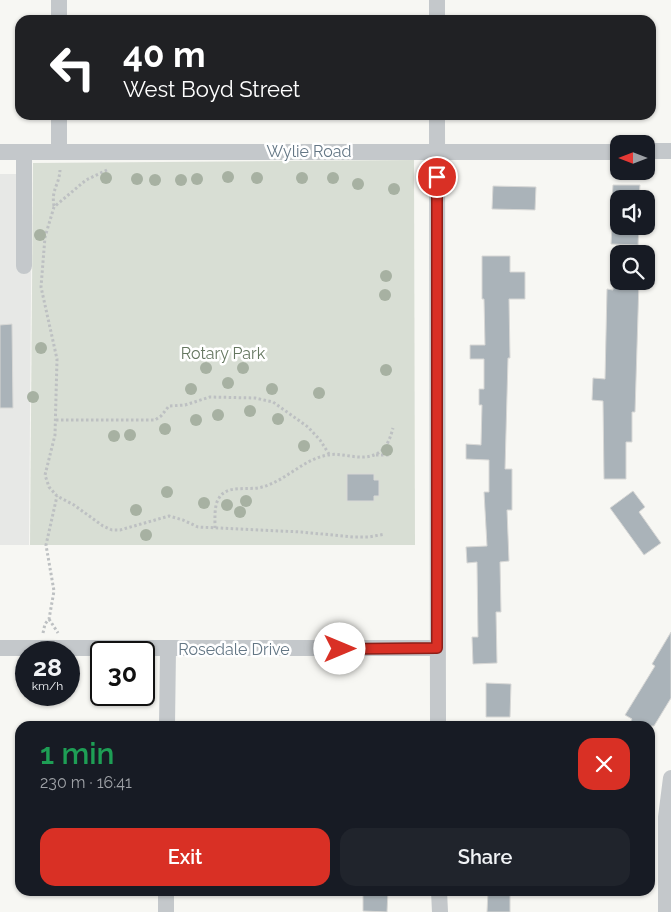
<!DOCTYPE html>
<meta charset="utf-8">
<style>
:root{--surface:#171b24;--page:#20242c;--text:#f1f3f6;--muted:#9ea1a6;--accent:#d93025}
body{margin:0;font-family:Raleway,sans-serif;background:var(--page);color:var(--text);height:100vh;display:flex;flex-direction:column;font-size:19px;white-space:nowrap}
*{box-sizing:border-box;margin:0}
p{font-size:16px;color:var(--muted)}
.icon{flex:none;width:28px;height:28px;fill:none;stroke:currentColor;stroke-width:2;stroke-linecap:round;stroke-linejoin:round}
.map{position:relative;flex:1;overflow:hidden}
.sheet{position:absolute;left:15px;top:721px;width:640px;height:175px;display:flex;flex-direction:column;background:var(--surface);border-radius:15px;box-shadow:0 1px 4px #0004}
.sheet>*{flex:none}
.banner{position:absolute;left:15px;top:15px;width:641px;height:105px;border-radius:15px;box-shadow:0 1px 4px #0004;background:#202124;color:#fff;overflow:hidden}
.needle{width:32px;rotate:270deg}
.buttons{position:absolute;left:610px;top:135px;display:grid;gap:10px}
.buttons a{display:grid;place-items:center;width:45px;height:45px;border-radius:10px;background:var(--surface);box-shadow:0 1px 4px #0004;font-size:25px}
.speed{position:absolute;left:15px;top:641px;display:flex;gap:10px;font-size:25px;font-weight:700;text-align:center}
.speed>*{display:grid;place-content:center;width:65px;height:65px;border-radius:50%;background:var(--surface);box-shadow:0 1px 4px #0004;line-height:1}
.speed small{font-size:12px;font-weight:400}
.speed .limit{border:2px solid #111;border-radius:8px;background:#fff;color:#111}
.pin{position:absolute;display:grid;place-items:center;width:42px;height:42px;color:#fff;margin:-21px;border:2px solid #fff;border-radius:50%;box-shadow:0 1px 5px #0007}
.me{position:absolute;width:55px;margin:-28px;rotate:90deg;stroke-linejoin:round;filter:drop-shadow(0 0 4px #0008)}
.turn{display:flex;align-items:center;gap:18px;height:105px;padding:0 25px;font-size:22px}
.turn .icon{width:65px;height:65px;stroke-width:2.5}
.turn b{display:block;font-size:35px;line-height:42px}
.round{display:grid;place-items:center;flex:none;width:52px;height:52px;border-radius:15px;background:var(--page)}
.overview{display:flex;align-items:center;justify-content:space-between;height:85px;padding:0 25px}
h1{font-size:30px;font-weight:600;line-height:38px;color:#1e9e55}
.primary-button{display:flex;gap:10px;margin-top:auto;padding:10px 25px}
.primary-button a{flex:1;height:58px;border-radius:15px;background:var(--accent);color:#fff;font-size:20px;font-weight:600;line-height:58px;text-align:center}
.primary-button a+a{background:var(--page);color:var(--text)}
.map>svg:first-child{display:block}
.built{fill:#e7e8e6}
.green{fill:#d8ded4}
.building{fill:#aab3b9;stroke:#d8d8d6}
.lines{fill:none;stroke-linecap:round;stroke-linejoin:round}
.path{stroke:#bdc0c2;stroke-width:3;stroke-dasharray:2.5 2.5;stroke-linecap:butt}
.minor{stroke:#c4c8cb;stroke-width:16}
.tree{fill:#a7b1a2}
.route-casing{stroke:#8d1f18;stroke-width:12}
.route{stroke:#d93025;stroke-width:9}
.labels{text-anchor:middle;dominant-baseline:central;stroke-width:5;stroke-linejoin:round;paint-order:stroke}
.street-label{font-size:16px;fill:#647785;stroke:#fff}
.park-label{font-size:16px;fill:#657760;stroke:#fff}
</style>
<div class="map">
<svg width="671" height="912" viewBox="0 0 671 912">
<rect width="100%" height="100%" fill="#f7f7f3"/>
<path class="built" d="M 0,174 L 32,174 L 29,545 L 0,545 Z"/>
<path class="green" d="M 414,160 L 415,545 L 30,545 L 33,163 Z"/>
<path class="building" d="M 613,185 L 640,185 L 639,199 L 612,199 Z
M 493,186 L 536,187 L 535,210 L 492,209 Z
M 612,226 L 639,226 L 638,245 L 611,244 Z
M 482,256 L 510,256 L 510,272 L 525,272 L 525,299 L 509,299 L 510,358 L 508,358 L 505,469 L 512,469 L 512,510 L 507,510 L 509,561 L 500,562 L 501,612 L 496,612 L 497,663 L 473,664 L 472,637 L 478,637 L 477,562 L 467,563 L 466,547 L 487,546 L 484,492 L 489,492 L 489,460 L 466,459 L 466,444 L 481,445 L 482,405 L 479,405 L 479,389 L 484,389 L 484,359 L 470,359 L 470,345 L 485,345 L 484,299 L 482,299 Z
M 614,281 L 639,281 L 635,412 L 632,412 L 632,442 L 626,442 L 626,479 L 604,479 L 603,401 L 592,400 L 593,378 L 605,379 L 607,289 L 613,290 Z
M 12,324 L 13,408 L 0,408 L 0,325 Z
M 347,474 L 374,474 L 374,480 L 379,480 L 379,496 L 374,496 L 374,501 L 347,501 Z
M 633,491 L 645,507 L 639,512 L 661,543 L 644,555 L 610,508 Z
M 671,632 L 671,698 L 654,726 L 628,726 L 632,719 L 625,715 L 655,666 L 652,664 Z
M 486,683 L 511,684 L 510,717 L 486,717 Z
M 363,891 L 388,891 L 387,912 L 363,911 Z
M 488,891 L 510,891 L 510,912 L 487,912 Z"/>
<g class="lines">
<path class="path" d="M 107,170 L 86,180 L 54,207 L 45,237 L 41,287 L 57,359 L 55,435 L 45,475 L 49,487 L 57,496 L 74,505 L 103,526 L 112,530 L 120,530 L 169,516 L 183,520 L 198,527 L 301,532 L 353,537 L 369,537 L 385,534
M 54,206 C 51,189 59,186 60,170
M 56,420 L 155,420 L 161,416 L 169,406 L 185,405 L 210,397 L 255,398 L 273,402 L 308,427 L 320,440 L 329,454
M 376,455 L 391,455
M 215,528 C 215,519 214,505 219,498 C 227,484 249,491 262,487 C 286,481 303,459 328,455 C 342,452 359,461 374,455 C 386,451 390,439 393,428
M 49,619 L 58,633
M 43,633 L 45,624 L 49,619 L 54,591 L 46,545 L 57,496"/>
<path class="minor" d="M 59,0 L 59,20
M 437,20 L 437,0
M 59,115 L 59,152
M 437,115 L 438,726
M 646,151 L 671,151
M 0,152 L 619,152
M 24,266 L 24,152
M 0,648 L 437,648
M 167,726 L 168,649
M 439,891 L 440,912
M 166,912 L 166,891
M 666,912 L 666,817 L 671,778"/>
</g>
<g class="tree">
<circle cx="228" cy="177" r="6"/>
<circle cx="106" cy="178" r="6"/>
<circle cx="257" cy="178" r="6"/>
<circle cx="302" cy="178" r="6"/>
<circle cx="333" cy="178" r="6"/>
<circle cx="137" cy="179" r="6"/>
<circle cx="197" cy="179" r="6"/>
<circle cx="155" cy="180" r="6"/>
<circle cx="181" cy="180" r="6"/>
<circle cx="358" cy="184" r="6"/>
<circle cx="394" cy="189" r="6"/>
<circle cx="40" cy="235" r="6"/>
<circle cx="386" cy="276" r="6"/>
<circle cx="385" cy="295" r="6"/>
<circle cx="41" cy="348" r="6"/>
<circle cx="206" cy="368" r="6"/>
<circle cx="243" cy="368" r="6"/>
<circle cx="386" cy="370" r="6"/>
<circle cx="228" cy="383" r="6"/>
<circle cx="191" cy="389" r="6"/>
<circle cx="272" cy="389" r="6"/>
<circle cx="319" cy="393" r="6"/>
<circle cx="33" cy="397" r="6"/>
<circle cx="250" cy="411" r="6"/>
<circle cx="218" cy="415" r="6"/>
<circle cx="278" cy="419" r="6"/>
<circle cx="196" cy="420" r="6"/>
<circle cx="165" cy="429" r="6"/>
<circle cx="130" cy="435" r="6"/>
<circle cx="114" cy="436" r="6"/>
<circle cx="304" cy="446" r="6"/>
<circle cx="387" cy="450" r="6"/>
<circle cx="167" cy="492" r="6"/>
<circle cx="246" cy="501" r="6"/>
<circle cx="204" cy="503" r="6"/>
<circle cx="227" cy="505" r="6"/>
<circle cx="136" cy="510" r="6"/>
<circle cx="240" cy="512" r="6"/>
<circle cx="146" cy="535" r="6"/>
</g>
<g class="lines">
<g class="route-casing">
<path id="route" d="M 340,649 L 437,648 L 437,177"/>
</g>
<use href="#route" class="route"/>
</g>
<g class="labels">
<g class="street-label">
<text x="309" y="151">Wylie Road</text>
<text x="234" y="649">Rosedale Drive</text>
</g>
<g class="park-label">
<text x="223" y="353">Rotary Park</text>
</g>
</g>
</svg>
<div class="buttons">
<a><svg class="needle" viewBox="-14 -14 28 28"><path d="M0-13l5 13h-10z" fill="#e53935"/><path d="M0 13l5-13h-10z" fill="#9ea1a6"/></svg></a>
<a><svg class="icon" aria-label="sound" viewBox="0 0 24 24"><path d="M4 9h4l5-4v14l-5-4H4zM17 9q2 3 0 6"/></svg></a>
<a><svg class="icon" aria-label="search" viewBox="0 0 24 24"><circle cx="10" cy="10" r="6"/><path d="M15 15l6 6"/></svg></a>
</div>
<div class="speed"><div>28<small>km/h</small></div><div class="limit">30</div></div>
<div class="pin" style="left:437px;top:177px;background:#d93025"><svg class="icon" aria-label="arrive" viewBox="0 0 24 24"><path d="M6 21V4h12l-3 4 3 4H6"/></svg></div>
<svg class="me" style="left:340px;top:649px" viewBox="-20 -20 40 40"><circle r="19" fill="#fff"/><path d="M0-13L10 11 0 6-10 11z" fill="#d93025"/></svg>
<div class="banner">
<div class="turn"><svg class="icon" aria-label="left" viewBox="0 0 24 24"><path d="M17 20v-9H6M10 6l-5 5 5 5"/></svg><div><b>40 m</b>West Boyd Street</div></div>
</div>
<section class="sheet">
<div class="overview"><div><h1>1 min</h1><p>230 m · 16:41</p></div><a class="round" style="background:#d93025;color:#fff"><svg class="icon" aria-label="close" viewBox="0 0 24 24"><path d="M6 6l12 12M18 6L6 18"/></svg></a></div>
<div class="primary-button"><a>Exit</a><a>Share</a></div>
</section>
</div>
